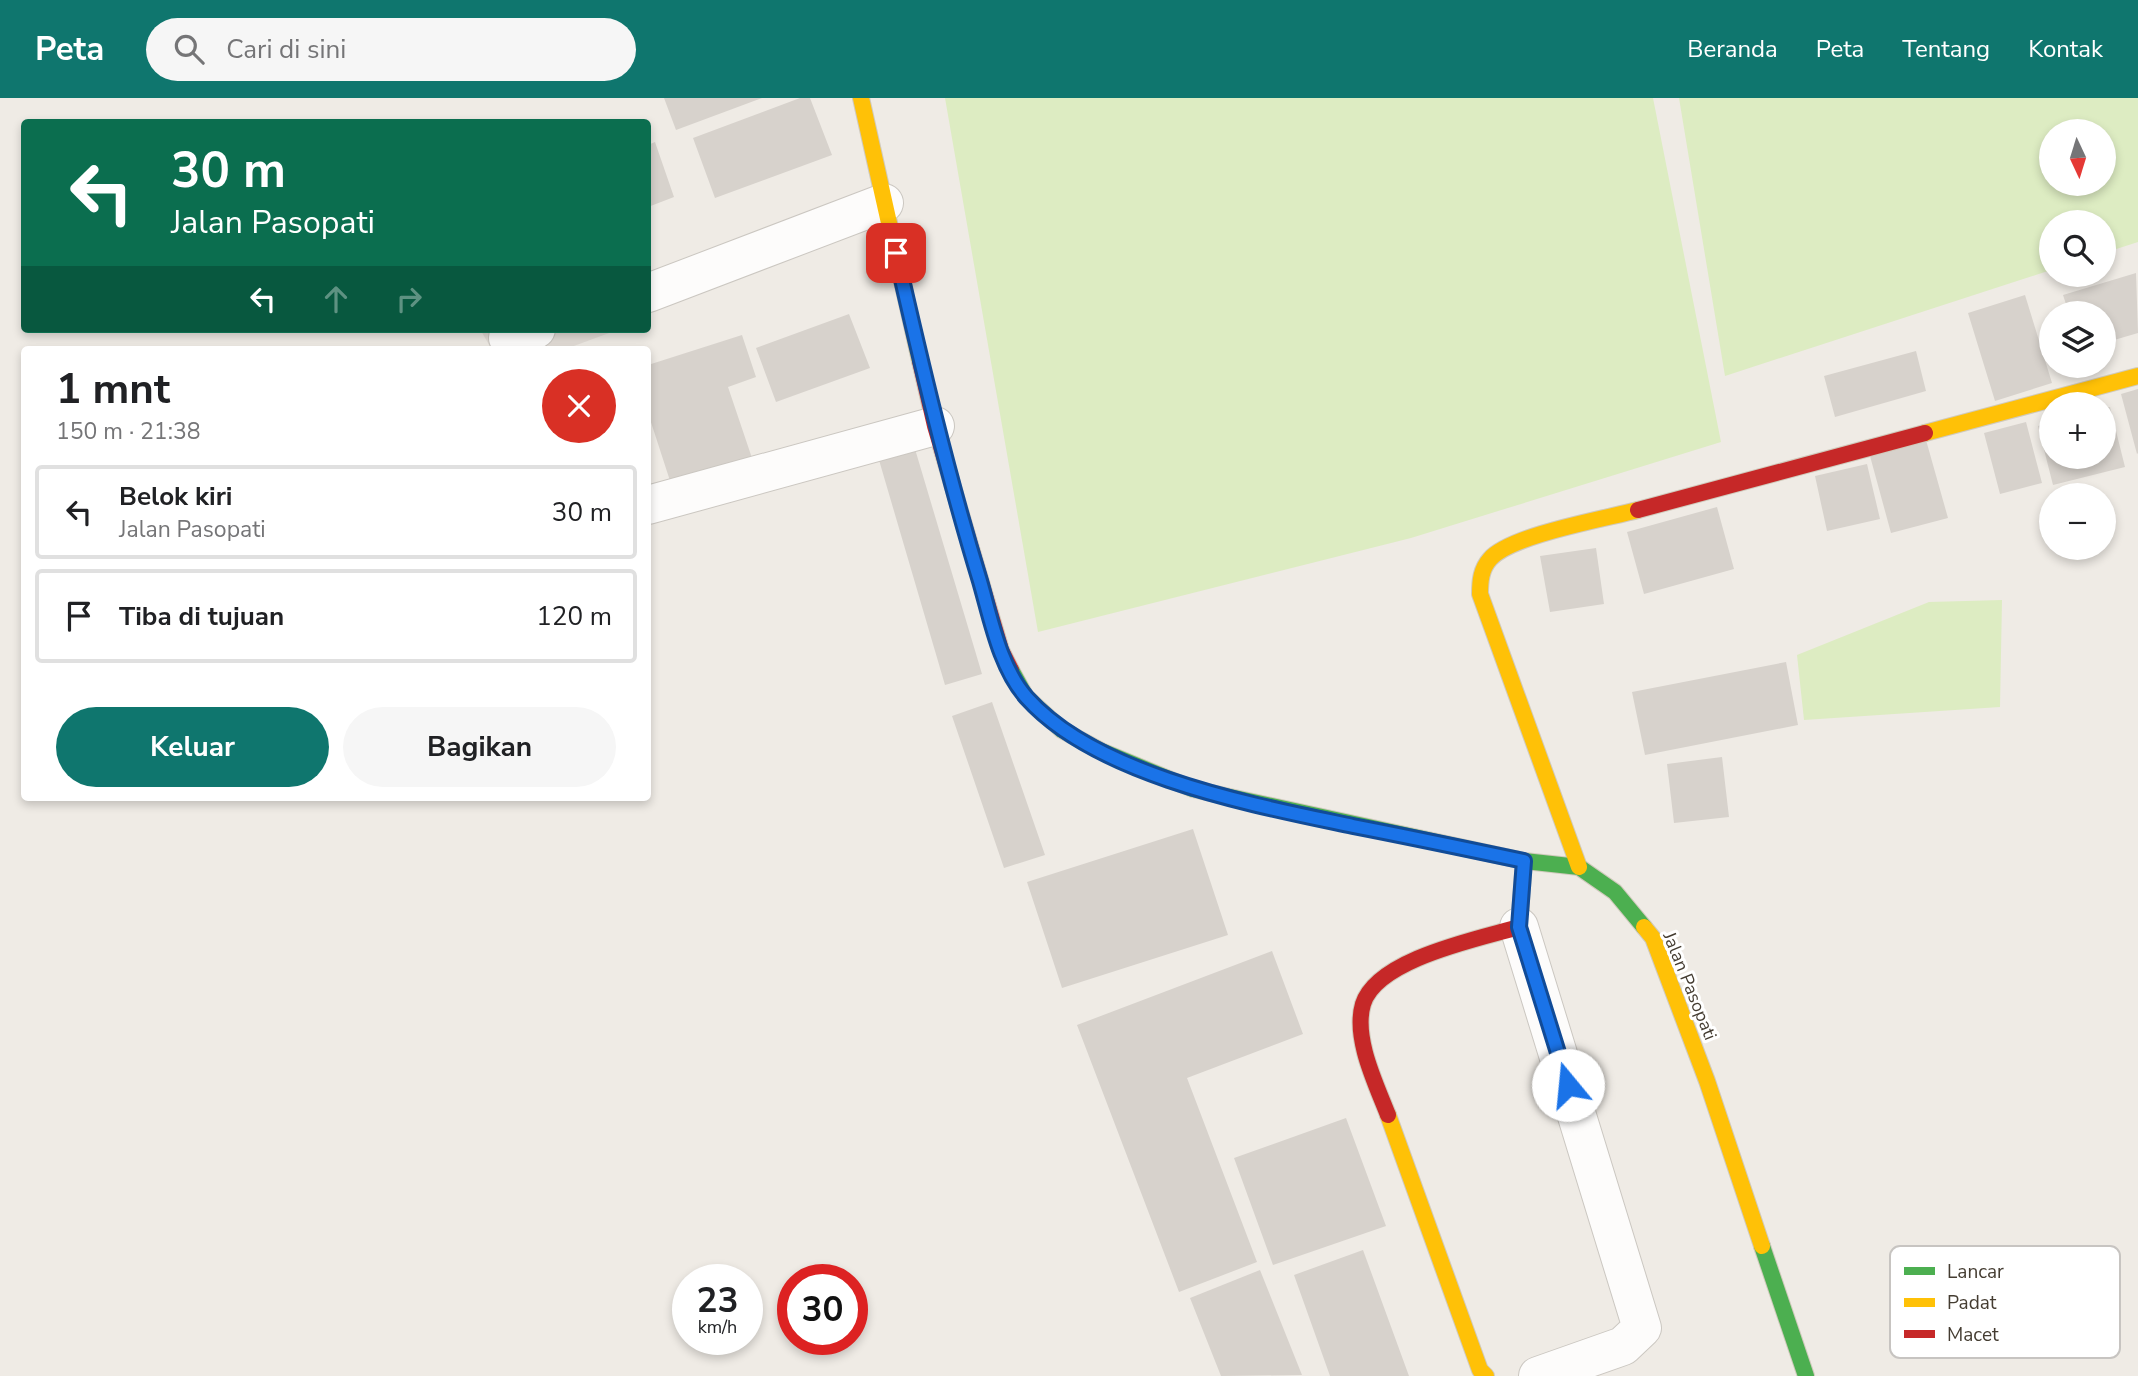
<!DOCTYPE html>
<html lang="id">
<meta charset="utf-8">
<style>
:root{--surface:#fff;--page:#f6f6f6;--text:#202124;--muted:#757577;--line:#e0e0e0;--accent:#0f766e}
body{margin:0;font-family:"Nunito Sans",sans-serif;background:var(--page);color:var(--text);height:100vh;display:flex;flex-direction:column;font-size:26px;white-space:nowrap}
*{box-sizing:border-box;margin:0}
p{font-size:23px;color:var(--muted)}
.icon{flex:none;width:38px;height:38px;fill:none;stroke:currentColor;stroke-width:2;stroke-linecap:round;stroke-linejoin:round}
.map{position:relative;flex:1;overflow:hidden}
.sheet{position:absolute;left:21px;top:248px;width:630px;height:455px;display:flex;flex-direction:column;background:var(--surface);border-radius:7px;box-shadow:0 4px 10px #0003}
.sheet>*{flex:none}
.banner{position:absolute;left:21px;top:21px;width:630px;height:214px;border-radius:7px;box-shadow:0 4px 10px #0003;background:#0b6e4f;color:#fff;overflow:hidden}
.needle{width:46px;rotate:176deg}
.controls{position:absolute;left:2039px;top:21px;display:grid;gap:14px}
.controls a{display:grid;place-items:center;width:77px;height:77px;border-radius:50%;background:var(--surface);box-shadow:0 4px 10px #0003;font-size:35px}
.speed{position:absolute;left:672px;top:1166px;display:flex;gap:14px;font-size:35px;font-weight:700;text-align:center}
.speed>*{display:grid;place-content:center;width:91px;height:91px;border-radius:50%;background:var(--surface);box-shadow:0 4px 10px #0003;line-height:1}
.speed small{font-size:18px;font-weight:400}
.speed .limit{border:10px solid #d22;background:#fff;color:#111}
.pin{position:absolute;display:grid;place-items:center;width:60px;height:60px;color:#fff;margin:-30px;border-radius:14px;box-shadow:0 4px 10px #0006}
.me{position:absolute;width:77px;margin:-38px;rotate:343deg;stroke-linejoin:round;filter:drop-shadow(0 0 5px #0008)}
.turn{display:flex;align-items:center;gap:24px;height:147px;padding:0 35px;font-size:32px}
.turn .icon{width:91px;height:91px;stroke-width:2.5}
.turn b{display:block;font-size:49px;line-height:60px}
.lanes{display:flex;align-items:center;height:66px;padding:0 35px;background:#0003;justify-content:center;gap:35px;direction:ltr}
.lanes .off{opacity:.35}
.round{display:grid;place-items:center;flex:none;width:74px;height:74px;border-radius:37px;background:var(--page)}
.headline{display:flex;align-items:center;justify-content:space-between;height:119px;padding:0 35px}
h1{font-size:42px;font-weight:700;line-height:52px}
.button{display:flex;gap:14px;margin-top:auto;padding:14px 35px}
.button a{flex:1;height:80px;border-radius:42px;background:var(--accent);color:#fff;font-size:28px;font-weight:700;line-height:80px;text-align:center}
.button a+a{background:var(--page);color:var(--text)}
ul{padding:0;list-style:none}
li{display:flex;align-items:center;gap:21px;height:94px;margin:0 14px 10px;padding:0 21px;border:4px solid var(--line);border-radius:7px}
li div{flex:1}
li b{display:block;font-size:26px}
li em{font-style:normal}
header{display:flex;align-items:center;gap:42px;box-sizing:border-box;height:98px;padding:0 35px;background:var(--accent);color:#fff}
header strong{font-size:33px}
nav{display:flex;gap:38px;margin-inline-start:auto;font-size:24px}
.search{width:490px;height:63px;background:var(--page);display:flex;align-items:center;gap:18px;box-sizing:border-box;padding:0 24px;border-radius:38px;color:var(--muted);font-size:26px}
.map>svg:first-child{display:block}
.industrial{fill:#e2dcd6}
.green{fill:#ddecc2;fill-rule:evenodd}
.building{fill:#d7d2cc}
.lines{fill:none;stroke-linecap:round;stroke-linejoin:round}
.street-casing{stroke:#cbc7c1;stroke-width:40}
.fast-casing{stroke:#d0cabc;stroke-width:18}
.slow-casing{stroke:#d0cabc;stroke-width:18}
.jam-casing{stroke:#d0cabc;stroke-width:18}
.street{stroke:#fdfcfb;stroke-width:38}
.fast{stroke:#4caf50;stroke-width:16}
.slow{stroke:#ffc107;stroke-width:16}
.jam{stroke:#c62828;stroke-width:16}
.route-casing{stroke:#114b97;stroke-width:18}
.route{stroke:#1a73e8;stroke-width:12}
.labels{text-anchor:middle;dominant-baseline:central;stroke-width:6;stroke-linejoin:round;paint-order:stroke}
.street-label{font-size:18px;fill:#443c31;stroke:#fff}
.key{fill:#fff;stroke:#c7c4c1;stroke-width:2}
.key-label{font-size:19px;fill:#443c31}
</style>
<header>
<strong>Peta</strong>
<div class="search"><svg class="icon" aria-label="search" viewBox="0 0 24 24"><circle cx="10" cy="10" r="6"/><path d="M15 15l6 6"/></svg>Cari di sini</div>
<nav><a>Beranda</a><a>Peta</a><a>Tentang</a><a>Kontak</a></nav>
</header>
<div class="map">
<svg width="2138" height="1278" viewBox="0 0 2138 1278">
<rect width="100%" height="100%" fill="#efebe5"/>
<path class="industrial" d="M 480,231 L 620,231 L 563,252 L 492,252 Z"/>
<path class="green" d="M 945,0 L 1653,0 L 1721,344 L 1411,440 L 1038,534 Z
M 1679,0 L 2138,0 L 2138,144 L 2104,155 L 2104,124 L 2051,124 L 2051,172 L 1725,278 ZM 2051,33 L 2104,33 L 2104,86 L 2051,86 Z
M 2002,502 L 2000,609 L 1804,622 L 1797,557 L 1929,504 Z"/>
<path class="building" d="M 664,0 L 762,0 L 676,32 Z
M 800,0 L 810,0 L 832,57 L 715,100 L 693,40 Z
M 655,44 L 674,99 L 648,109 L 648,47 Z
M 2136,175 L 2138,235 L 2104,245 L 2104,215 L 2069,215 L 2063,197 Z
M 2025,197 L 2052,285 L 1995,303 L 1968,215 Z
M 849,216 L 870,270 L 776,304 L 756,250 Z
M 742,237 L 756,279 L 728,289 L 754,366 L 673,392 L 648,315 L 648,267 Z
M 1916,253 L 1926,293 L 1835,319 L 1824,278 Z
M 2138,291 L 2138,355 L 2137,356 L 2121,296 Z
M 2110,309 L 2125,369 L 2053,387 L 2038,328 L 2051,324 L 2051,359 L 2104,359 L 2104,310 Z
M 2026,324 L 2042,385 L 2000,396 L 1984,335 Z
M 1926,342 L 1948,420 L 1891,435 L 1870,358 Z
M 915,351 L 982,576 L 945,587 L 879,362 Z
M 1867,366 L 1880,421 L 1827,433 L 1815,378 Z
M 1717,409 L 1734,471 L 1644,496 L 1627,434 Z
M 1596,450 L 1604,506 L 1550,514 L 1540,458 Z
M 1786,564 L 1798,627 L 1645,657 L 1632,594 Z
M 992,604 L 1045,757 L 1004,770 L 952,618 Z
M 1722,659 L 1729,719 L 1674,725 L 1667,666 Z
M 1193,731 L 1228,837 L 1062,890 L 1027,784 Z
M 1272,853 L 1303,936 L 1187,980 L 1257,1164 L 1179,1194 L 1077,927 Z
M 1346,1020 L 1386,1128 L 1273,1167 L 1234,1060 Z
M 1363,1152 L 1409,1278 L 1330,1278 L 1294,1177 Z
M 1260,1172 L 1302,1277 L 1221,1278 L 1190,1200 Z"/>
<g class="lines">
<g class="street-casing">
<path id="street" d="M 648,195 L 884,105
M 508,240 L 536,231
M 648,407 L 935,328
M 1519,829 L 1642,1230 L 1623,1248 L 1538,1278"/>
</g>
<g class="fast-casing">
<path id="fast" d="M 1011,572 L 1026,599 L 1062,632 L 1101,653 L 1193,691 L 1524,763 L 1579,769 L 1615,794 L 1644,829
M 1762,1148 L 1806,1278"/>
</g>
<g class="slow-casing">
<path id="slow" d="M 861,0 L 920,263
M 1925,335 L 2138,278
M 1579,769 L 1480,496 C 1480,483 1481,471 1490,461 C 1511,437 1604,421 1638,412
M 1644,829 L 1653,840 L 1707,983 L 1762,1148
M 1388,1017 L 1480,1272 L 1486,1278"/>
</g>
<g class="jam-casing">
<path id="jam" d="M 920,263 L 935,328 L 1001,552 L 1011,572
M 1638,412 L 1925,335
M 1388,1017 C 1376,986 1353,940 1363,906 C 1377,861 1478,841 1519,829 L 1524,763"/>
</g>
<use href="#street" class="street"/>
<use href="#fast" class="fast"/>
<use href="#slow" class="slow"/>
<use href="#jam" class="jam"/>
</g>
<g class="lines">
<g class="route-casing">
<path id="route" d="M 896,155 C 921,265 947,375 980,483 C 991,521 1000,570 1027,600 C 1097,678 1254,707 1353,728 C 1410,739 1467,751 1524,763 L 1519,829 L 1568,987"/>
</g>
<use href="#route" class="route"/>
</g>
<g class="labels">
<g class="street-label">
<text transform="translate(1690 888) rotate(68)">Jalan Pasopati</text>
</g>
</g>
<rect x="1890" y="1148" width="230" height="112" rx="10" class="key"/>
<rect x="1904" y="1169" width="31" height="8" fill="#4caf50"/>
<rect x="1904" y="1200" width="31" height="9" fill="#ffc107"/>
<rect x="1904" y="1232" width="31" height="8" fill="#c62828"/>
<g class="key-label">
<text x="1947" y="1180">Lancar</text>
<text x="1947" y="1211">Padat</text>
<text x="1947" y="1243">Macet</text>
</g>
</svg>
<div class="controls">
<a><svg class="needle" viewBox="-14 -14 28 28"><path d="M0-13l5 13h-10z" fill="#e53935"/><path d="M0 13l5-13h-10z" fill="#757577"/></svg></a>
<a><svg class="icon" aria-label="search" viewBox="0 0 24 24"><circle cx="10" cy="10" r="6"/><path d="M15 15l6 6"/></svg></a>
<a><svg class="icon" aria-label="layers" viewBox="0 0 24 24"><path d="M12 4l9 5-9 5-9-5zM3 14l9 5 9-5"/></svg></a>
<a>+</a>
<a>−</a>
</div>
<div class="speed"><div>23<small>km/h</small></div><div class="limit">30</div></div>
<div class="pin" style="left:896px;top:155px;background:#d93025"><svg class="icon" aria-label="arrive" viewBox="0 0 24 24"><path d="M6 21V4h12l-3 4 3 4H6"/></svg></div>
<svg class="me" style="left:1568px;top:987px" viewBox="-20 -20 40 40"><circle r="19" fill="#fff"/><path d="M0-13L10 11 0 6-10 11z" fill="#1a73e8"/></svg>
<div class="banner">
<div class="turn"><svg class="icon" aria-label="left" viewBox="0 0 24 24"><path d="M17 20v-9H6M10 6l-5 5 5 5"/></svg><div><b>30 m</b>Jalan Pasopati</div></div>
<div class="lanes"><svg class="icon" aria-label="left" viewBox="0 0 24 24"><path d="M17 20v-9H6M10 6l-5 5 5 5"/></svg><svg class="icon off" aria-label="ahead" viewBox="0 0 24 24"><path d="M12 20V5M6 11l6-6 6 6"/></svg><svg class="icon off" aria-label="right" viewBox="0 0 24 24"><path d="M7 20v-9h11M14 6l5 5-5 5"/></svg></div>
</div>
<section class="sheet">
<div class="headline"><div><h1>1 mnt</h1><p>150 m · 21:38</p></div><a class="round" style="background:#d93025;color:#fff"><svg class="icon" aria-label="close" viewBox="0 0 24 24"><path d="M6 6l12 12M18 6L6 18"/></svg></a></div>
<ul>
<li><svg class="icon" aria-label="left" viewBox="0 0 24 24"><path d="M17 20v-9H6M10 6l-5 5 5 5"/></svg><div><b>Belok kiri</b><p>Jalan Pasopati</p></div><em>30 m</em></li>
<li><svg class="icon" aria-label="arrive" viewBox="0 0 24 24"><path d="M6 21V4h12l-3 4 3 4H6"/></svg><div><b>Tiba di tujuan</b></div><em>120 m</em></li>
</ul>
<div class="button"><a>Keluar</a><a>Bagikan</a></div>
</section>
</div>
